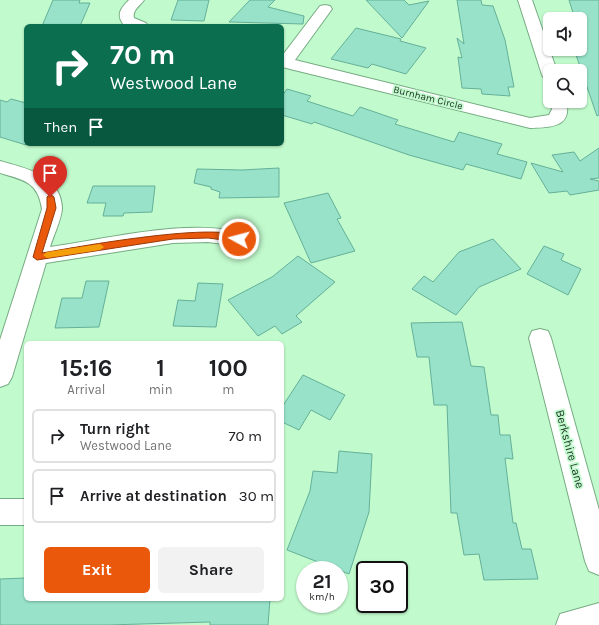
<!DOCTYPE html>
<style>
:root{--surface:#fff;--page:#f2f2f2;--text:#202124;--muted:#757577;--line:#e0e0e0;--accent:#ea580c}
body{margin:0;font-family:Karla,sans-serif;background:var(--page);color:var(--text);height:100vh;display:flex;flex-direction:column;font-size:15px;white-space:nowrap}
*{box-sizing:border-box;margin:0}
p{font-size:13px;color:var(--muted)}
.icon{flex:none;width:22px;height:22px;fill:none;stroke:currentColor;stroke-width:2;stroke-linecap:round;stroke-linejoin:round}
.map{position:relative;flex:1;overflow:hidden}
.sheet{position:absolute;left:24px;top:341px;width:260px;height:260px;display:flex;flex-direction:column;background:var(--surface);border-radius:6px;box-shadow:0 1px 3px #0004}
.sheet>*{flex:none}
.top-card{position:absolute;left:24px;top:24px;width:260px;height:122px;border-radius:6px;box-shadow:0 1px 3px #0004;background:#0b6e4f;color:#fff;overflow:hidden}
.fabs{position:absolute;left:543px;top:12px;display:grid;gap:8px}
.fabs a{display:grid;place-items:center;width:44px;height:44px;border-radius:6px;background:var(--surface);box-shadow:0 1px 3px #0004;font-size:20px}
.speed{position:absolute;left:296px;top:561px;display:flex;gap:8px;font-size:20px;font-weight:700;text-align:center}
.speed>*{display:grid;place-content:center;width:52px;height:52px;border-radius:50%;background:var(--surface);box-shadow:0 1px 3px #0004;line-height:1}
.speed small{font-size:10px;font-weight:400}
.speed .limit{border:2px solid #111;border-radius:6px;background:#fff;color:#111}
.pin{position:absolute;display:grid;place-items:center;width:34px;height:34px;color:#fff;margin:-41px -17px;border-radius:50% 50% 50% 0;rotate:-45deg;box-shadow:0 0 4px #0007}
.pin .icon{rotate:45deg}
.me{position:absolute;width:44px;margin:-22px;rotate:277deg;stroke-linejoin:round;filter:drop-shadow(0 0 3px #0008)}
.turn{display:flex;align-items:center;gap:14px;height:84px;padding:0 20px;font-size:18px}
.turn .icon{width:52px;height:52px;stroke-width:2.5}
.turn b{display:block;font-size:28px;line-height:34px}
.then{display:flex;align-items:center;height:38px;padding:0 20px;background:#0003;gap:8px;font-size:15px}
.eta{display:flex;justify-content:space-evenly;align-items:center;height:68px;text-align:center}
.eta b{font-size:24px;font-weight:700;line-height:28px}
.button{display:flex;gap:8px;margin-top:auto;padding:8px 20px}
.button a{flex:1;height:46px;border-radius:6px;background:var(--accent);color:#fff;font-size:16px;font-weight:700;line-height:46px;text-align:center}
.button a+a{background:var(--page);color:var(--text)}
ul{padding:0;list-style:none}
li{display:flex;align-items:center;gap:12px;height:54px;margin:0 8px 6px;padding:0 12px;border:2px solid var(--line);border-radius:6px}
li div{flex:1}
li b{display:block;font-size:15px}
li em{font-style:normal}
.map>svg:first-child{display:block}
.building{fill:#97e2c9;stroke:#65b098}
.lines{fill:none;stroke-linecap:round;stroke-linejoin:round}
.minor-casing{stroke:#76ac82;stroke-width:2}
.minor{fill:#fff;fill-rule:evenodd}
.route{fill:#ea580c;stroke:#983908}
.slow{fill:#f59e0b}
.labels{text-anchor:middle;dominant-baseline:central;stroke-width:3.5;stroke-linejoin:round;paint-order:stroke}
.far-street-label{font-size:10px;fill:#1b3121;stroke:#c1facd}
.street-label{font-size:12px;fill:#1b3121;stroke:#c1facd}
</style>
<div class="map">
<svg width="599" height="625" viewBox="0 0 599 625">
<rect width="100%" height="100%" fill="#c1facd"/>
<path class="building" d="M 53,0 L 80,0 L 79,3 L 90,3 L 80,26 L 42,26 Z
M 178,0 L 209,0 L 204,21 L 171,20 Z
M 250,0 L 275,0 L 268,7 L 304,16 L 303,24 L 229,22 Z
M 366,0 L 404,0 L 409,5 L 429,1 L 402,38 Z
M 457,0 L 481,0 L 482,5 L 493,6 L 505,40 L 514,87 L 508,87 L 510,96 L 482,94 L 481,89 L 462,88 L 458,57 L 462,58 L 457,38 L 464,44 Z
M 569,0 L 599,0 L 599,115 L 597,116 L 574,49 L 586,49 L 580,32 L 580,19 L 575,19 Z
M 356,28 L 401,39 L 400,41 L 426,48 L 406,74 L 372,64 L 368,68 L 331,59 Z
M 287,89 L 311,96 L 307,101 L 353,116 L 360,107 L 398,120 L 395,124 L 454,142 L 459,132 L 502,144 L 497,154 L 527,162 L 521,179 L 466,164 L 463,170 L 409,155 L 314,122 L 312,124 L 282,115 L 282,96 Z
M 11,99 L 26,103 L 26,145 L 0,137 L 0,100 L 7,102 Z
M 599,148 L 599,178 L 590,179 L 599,181 L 599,190 L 570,195 L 567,191 L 549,193 L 531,163 L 563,172 L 552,155 L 574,152 L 580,161 Z
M 279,168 L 279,197 L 219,198 L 220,192 L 211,189 L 211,187 L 194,183 L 197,169 L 242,170 Z
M 93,186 L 155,186 L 152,212 L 124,213 L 123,216 L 103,216 L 106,203 L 87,203 Z
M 328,193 L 341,218 L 337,219 L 355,251 L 311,263 L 284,203 Z
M 493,239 L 521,269 L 479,287 L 456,315 L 412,289 L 424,276 L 433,282 L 459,252 Z
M 544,246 L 564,254 L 561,260 L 581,269 L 568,295 L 527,274 Z
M 298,256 L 335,282 L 296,316 L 302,322 L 282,334 L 275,326 L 258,336 L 228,300 L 272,277 Z
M 86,281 L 109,281 L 99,327 L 55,328 L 62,298 L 82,298 Z
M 198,283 L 223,284 L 216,327 L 173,326 L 178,300 L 195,301 Z
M 462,322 L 471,366 L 484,367 L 491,415 L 498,415 L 500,435 L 510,435 L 513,459 L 505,458 L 513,523 L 516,523 L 522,549 L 531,549 L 538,579 L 484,580 L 479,554 L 464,555 L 457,513 L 451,513 L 447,405 L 434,405 L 429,357 L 417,357 L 411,323 Z
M 303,375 L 345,395 L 330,420 L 311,410 L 299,430 L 282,422 L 282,407 Z
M 339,451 L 372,454 L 369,512 L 349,574 L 287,550 L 310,491 L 313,471 L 337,473 Z
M 26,578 L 26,599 L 270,599 L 268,625 L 210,625 L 210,622 L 108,625 L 0,625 L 0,579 Z"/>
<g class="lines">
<g class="minor-casing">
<path id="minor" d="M 129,0 L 144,0 C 140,6 132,10 134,18 L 146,23 L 148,26 L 128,26 L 123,24 C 116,14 121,8 129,0 Z
M 518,0 L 532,0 L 557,71 L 550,71 L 550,80 L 544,78 L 542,75 Z
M 325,5 L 330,6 L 332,9 L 295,60 L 530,118 L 549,115 L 552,109 L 550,101 L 550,100 L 566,101 C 573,128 549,127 530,128 L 282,67 L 282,56 L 320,6 Z
M 0,161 C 25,168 61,175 62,208 C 62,218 53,237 50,247 C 107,239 192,217 246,234 L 249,239 L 246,244 L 239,246 L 208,242 L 173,243 L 46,263 L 12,377 L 8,384 L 0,387 L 0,340 L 42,209 C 38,182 24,180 0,173 Z
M 540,329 L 548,331 L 551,338 L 599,510 L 599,575 L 589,571 L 585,561 L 529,338 L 532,331 Z
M 0,499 L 26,499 L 26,525 L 0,525 Z
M 599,603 L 599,625 L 556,625 L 560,614 Z"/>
</g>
<use href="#minor" class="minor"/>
</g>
<path class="route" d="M 50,194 L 54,197 L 56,208 L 42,253 C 71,248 228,219 243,239 L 239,242 L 208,238 L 173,239 L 37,260 L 33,257 L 47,208 L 47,197 Z"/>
<path class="slow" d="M 100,244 L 104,247 L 100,250 L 47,258 L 43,255 L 47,252 Z"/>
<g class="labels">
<g class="far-street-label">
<text transform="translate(428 98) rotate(14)">Burnham Circle</text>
</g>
<g class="street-label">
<text transform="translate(570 449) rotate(75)">Berkshire Lane</text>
</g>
</g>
</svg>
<div class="fabs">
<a><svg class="icon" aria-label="sound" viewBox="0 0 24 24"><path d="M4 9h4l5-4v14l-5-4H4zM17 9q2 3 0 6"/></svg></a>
<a><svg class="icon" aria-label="search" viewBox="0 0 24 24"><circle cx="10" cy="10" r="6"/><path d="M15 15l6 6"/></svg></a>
</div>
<div class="speed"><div>21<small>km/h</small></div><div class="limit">30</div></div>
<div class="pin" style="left:50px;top:197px;background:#d93025"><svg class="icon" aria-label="arrive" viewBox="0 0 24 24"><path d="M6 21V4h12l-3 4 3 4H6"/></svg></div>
<svg class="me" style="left:239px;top:239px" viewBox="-20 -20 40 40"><circle r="17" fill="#ea580c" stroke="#fff" stroke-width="3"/><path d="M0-11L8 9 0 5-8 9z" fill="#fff"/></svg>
<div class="top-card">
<div class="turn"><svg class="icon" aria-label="right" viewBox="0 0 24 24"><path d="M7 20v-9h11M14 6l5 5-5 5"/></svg><div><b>70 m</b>Westwood Lane</div></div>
<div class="then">Then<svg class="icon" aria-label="arrive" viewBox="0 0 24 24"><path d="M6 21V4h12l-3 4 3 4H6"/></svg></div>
</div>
<section class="sheet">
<div class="eta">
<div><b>15:16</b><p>Arrival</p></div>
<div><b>1</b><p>min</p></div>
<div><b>100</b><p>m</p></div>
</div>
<ul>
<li><svg class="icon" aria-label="right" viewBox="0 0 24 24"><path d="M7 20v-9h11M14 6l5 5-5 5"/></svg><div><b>Turn right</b><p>Westwood Lane</p></div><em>70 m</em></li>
<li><svg class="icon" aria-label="arrive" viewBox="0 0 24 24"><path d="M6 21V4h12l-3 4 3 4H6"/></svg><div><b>Arrive at destination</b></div><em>30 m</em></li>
</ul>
<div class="button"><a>Exit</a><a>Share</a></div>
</section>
</div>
